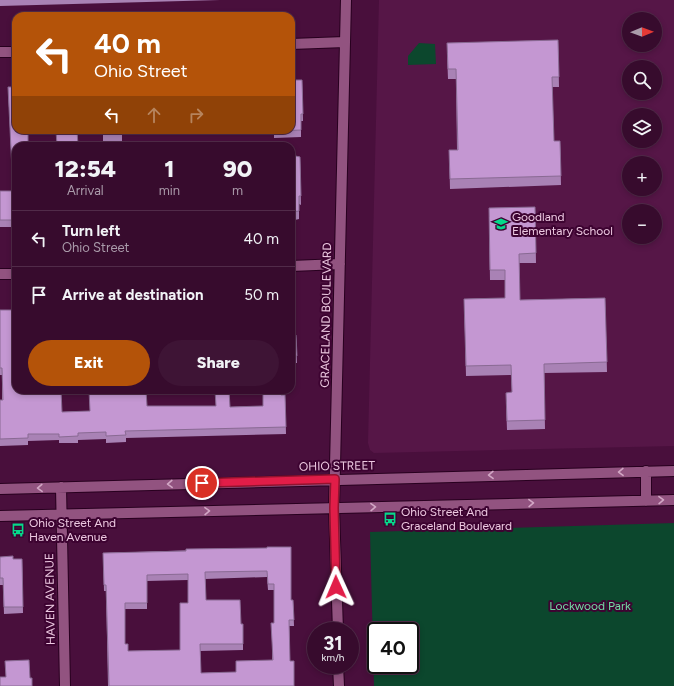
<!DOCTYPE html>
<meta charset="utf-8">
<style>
:root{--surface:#370b2d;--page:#3e1435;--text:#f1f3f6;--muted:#aa9baa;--line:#512b49;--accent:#b45309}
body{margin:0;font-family:Figtree,sans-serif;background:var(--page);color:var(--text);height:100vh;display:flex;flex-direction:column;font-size:15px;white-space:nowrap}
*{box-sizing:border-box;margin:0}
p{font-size:13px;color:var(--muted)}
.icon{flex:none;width:22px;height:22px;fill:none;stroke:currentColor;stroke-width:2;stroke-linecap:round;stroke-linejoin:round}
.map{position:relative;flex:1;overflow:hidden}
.side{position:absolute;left:12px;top:142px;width:283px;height:252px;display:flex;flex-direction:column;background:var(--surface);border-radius:12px;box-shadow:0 2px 6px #0003,0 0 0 1px var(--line)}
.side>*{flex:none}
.top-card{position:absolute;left:12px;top:12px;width:283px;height:122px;border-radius:12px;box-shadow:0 2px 6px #0003,0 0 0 1px var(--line);background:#b45309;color:#fff;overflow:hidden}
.needle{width:26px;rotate:89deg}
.tools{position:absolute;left:622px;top:12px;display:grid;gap:8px}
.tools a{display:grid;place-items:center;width:40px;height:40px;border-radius:50%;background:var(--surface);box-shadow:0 2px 6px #0003,0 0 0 1px var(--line);font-size:20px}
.speed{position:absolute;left:307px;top:622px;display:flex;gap:8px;font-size:20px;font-weight:700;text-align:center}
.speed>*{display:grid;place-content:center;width:52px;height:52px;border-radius:50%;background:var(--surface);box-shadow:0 2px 6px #0003,0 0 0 1px var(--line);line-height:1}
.speed small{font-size:10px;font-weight:400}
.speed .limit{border:2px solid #111;border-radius:6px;background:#fff;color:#111}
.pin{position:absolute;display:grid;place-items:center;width:34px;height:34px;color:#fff;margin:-17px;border:2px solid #fff;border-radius:50%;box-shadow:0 1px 4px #0007}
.me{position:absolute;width:44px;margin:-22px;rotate:359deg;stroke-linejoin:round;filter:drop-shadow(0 0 3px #0008)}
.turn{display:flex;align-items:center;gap:14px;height:84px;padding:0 16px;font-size:18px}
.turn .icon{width:52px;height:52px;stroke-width:2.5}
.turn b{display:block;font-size:28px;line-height:34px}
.lanes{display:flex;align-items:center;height:38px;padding:0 16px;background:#0003;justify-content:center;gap:20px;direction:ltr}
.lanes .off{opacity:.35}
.eta{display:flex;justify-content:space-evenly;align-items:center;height:68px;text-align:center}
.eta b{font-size:24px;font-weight:800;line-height:28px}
.primary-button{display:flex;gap:8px;margin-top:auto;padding:8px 16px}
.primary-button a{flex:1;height:46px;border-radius:24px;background:var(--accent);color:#fff;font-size:16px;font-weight:800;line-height:46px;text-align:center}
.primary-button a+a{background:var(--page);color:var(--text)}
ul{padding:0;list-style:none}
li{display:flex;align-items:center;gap:12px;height:56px;padding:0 16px;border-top:1px solid var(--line)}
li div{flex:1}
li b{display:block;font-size:15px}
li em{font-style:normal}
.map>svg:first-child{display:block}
.built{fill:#561647;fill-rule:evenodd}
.green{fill:#0c472d;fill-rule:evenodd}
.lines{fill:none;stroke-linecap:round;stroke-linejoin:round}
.minor-casing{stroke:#28001f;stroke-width:12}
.minor{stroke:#925380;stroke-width:10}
.wall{fill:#a982b5;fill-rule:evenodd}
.building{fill:#c497d2;stroke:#896a93;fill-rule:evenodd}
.oneway{stroke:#d2a6c4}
.route-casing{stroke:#92132f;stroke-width:10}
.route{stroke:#e11d48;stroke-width:7}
.labels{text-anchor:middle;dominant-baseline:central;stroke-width:4;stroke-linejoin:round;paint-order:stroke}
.poi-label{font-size:12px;fill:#edc9e1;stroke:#3d0331;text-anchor:start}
.street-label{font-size:12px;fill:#edc9e1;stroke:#3d0331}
.park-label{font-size:12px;fill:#73dba4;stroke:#3d0331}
</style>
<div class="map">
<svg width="674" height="686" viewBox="0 0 674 686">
<rect width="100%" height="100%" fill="#490f3c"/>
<path class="built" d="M 379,0 L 674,0 L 674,446 L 374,453 L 370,450 L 368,443 ZM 629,19 L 655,19 L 655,45 L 629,45 ZM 629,67 L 655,67 L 655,93 L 629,93 ZM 629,115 L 655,115 L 655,141 L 629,141 ZM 629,163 L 655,163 L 655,189 L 629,189 ZM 629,211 L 655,211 L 655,237 L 629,237 Z"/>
<path class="green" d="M 419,43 L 435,44 L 436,64 L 408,65 L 408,56 Z
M 674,523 L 674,686 L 374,686 L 370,532 ZM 376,631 L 410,631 L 410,665 L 376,665 Z"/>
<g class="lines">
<g class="minor-casing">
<path id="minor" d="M 291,44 L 345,42
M 0,52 L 16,52
M 291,266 L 340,264
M 0,274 L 16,274
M 646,471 L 646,501
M 61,487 L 65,686
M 0,489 L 674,471
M 0,516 L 674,500
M 338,631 L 334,508 L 346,0
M 338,665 L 339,686"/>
</g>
<use href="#minor" class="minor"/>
</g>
<path class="wall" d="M 0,0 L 220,0 L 0,6 Z
M 558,40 L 559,87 L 552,87 L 554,141 L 560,141 L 561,185 L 450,189 L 449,150 L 457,150 L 456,79 L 448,79 L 447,53 Z
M 302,80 L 303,121 L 301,121 L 301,137 L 274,138 L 274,130 Z
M 8,87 L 16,146 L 16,227 L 0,227 L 0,191 L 13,191 Z
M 103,130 L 122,130 L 122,141 L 103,142 Z
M 291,155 L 300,157 L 301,205 L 299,204 L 299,219 L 291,221 Z
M 535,207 L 536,263 L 519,263 L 520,300 L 605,298 L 607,372 L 544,373 L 545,429 L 507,430 L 506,403 L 512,392 L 511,375 L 466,376 L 464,299 L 505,298 L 505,280 L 490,280 L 489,217 Z
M 291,303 L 295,335 L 296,335 L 297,363 L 291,363 Z
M 0,310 L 16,390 L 62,412 L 90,411 L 147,406 L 230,407 L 263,406 L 281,395 L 285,395 L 286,434 L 126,438 L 126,442 L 106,443 L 106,439 L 78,440 L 78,443 L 59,443 L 59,440 L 28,441 L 28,445 L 0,446 L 0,400 L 2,400 L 2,375 L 0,375 Z
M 267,548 L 291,600 L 293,600 L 294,626 L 289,626 L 290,661 L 294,686 L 108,686 L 106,591 L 104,591 L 103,553 ZM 267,577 L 268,590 L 274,590 L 274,623 L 272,660 L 236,672 L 201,673 L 200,651 L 243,650 L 243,624 L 241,624 L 206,600 L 205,579 ZM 188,580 L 188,603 L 180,650 L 128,651 L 125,644 L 125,609 L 147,609 L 147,581 Z
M 0,557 L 13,559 L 22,559 L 23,613 L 4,614 L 3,585 L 0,585 Z"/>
<path class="building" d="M 558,40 L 559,77 L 552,77 L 554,141 L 560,141 L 561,176 L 450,179 L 449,150 L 458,150 L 456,69 L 448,69 L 447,43 Z
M 291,80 L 302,80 L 303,114 L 301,114 L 301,130 L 274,131 L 274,130 L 291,130 Z
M 8,87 L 16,87 L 16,130 L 28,130 L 28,146 L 16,146 L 16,220 L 0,220 L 0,191 L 13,191 Z
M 56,130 L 77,130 L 78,146 L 57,146 Z
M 103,130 L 122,130 L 122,134 L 103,134 Z
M 291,155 L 300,157 L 301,196 L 299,196 L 299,211 L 291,212 Z
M 535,207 L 536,253 L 519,254 L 520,300 L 605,298 L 607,362 L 544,364 L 545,420 L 507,421 L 506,393 L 512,392 L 511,365 L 466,366 L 464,299 L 505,298 L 505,270 L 490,270 L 489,208 Z
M 291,303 L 294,303 L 295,335 L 296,335 L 297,356 L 291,356 Z
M 0,310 L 16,310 L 16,390 L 61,390 L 62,412 L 90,411 L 89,390 L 146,390 L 147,406 L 216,406 L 215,390 L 229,390 L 230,407 L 263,406 L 263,390 L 281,390 L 281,395 L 285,395 L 286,427 L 125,431 L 126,435 L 106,436 L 106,432 L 78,433 L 78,436 L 59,437 L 59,434 L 28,434 L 28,438 L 0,439 L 0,400 L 3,400 L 2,368 L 0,368 Z
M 267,547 L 291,547 L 291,600 L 293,600 L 294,620 L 289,620 L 290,661 L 294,661 L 294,686 L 109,686 L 106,585 L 104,585 L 103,553 L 186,551 L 186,549 L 267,548 ZM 267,571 L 268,584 L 274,584 L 274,623 L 271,623 L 273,660 L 236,661 L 236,672 L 201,673 L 200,644 L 243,644 L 243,624 L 241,624 L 240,600 L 206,600 L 205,572 ZM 188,574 L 188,603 L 180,603 L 180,650 L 128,651 L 128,644 L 125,644 L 125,603 L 147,603 L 147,575 Z
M 13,556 L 13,559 L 22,559 L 23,607 L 4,607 L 3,578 L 0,578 L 0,557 Z
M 29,660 L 30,678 L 32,678 L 32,686 L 0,686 L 0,677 L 6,677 L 5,661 Z"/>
<defs><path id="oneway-chevron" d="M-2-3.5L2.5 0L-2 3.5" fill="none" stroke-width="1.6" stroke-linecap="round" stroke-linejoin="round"/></defs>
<g class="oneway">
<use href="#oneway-chevron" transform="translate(621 472) rotate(179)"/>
<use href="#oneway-chevron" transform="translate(491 475) rotate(179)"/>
<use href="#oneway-chevron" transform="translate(170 484) rotate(178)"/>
<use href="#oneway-chevron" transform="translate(40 488) rotate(178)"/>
<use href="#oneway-chevron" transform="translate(661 500) rotate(-1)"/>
<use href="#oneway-chevron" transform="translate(531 503) rotate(-1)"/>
<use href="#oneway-chevron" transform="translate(373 507) rotate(-1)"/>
<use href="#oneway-chevron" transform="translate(207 511) rotate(-1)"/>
</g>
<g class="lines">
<g class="route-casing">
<path id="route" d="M 202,483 L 335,479 L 334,508 L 336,587"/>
</g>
<use href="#route" class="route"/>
</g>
<defs>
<g id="school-bare" transform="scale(1.08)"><path d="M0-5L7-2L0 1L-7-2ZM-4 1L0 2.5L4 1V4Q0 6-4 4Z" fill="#06d98b" stroke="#3d0331" stroke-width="2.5" paint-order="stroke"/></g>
<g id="bus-bare" transform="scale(1.08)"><path d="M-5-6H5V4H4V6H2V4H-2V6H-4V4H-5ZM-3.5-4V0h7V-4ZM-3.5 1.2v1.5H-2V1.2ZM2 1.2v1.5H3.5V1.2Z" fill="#06d98b" stroke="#3d0331" stroke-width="2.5" paint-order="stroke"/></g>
</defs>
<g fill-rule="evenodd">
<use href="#school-bare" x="501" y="224"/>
<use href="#bus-bare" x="390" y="519"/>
<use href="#bus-bare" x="18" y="530"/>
</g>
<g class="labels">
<g class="poi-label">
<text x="512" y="217">Goodland<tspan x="512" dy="14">Elementary School</tspan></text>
<text x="401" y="512">Ohio Street And<tspan x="401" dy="14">Graceland Boulevard</tspan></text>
<text x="29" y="523">Ohio Street And<tspan x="29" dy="14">Haven Avenue</tspan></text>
</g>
<g class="street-label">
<text transform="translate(326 315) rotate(-89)">GRACELAND BOULEVARD</text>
<text transform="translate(337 466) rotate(-1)">OHIO STREET</text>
<text transform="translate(50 599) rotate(-91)">HAVEN AVENUE</text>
</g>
<g class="park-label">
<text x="590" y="606">Lockwood Park</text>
</g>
</g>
</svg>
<div class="tools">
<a><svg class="needle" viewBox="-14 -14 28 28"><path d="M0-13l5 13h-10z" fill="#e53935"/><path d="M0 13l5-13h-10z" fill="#aa9baa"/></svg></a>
<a><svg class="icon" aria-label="search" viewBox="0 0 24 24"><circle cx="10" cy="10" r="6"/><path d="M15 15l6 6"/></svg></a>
<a><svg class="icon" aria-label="layers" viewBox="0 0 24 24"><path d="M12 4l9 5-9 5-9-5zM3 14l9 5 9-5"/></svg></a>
<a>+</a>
<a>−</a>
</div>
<div class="speed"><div>31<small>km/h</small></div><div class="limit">40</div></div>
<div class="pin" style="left:202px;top:483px;background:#d93025"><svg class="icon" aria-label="arrive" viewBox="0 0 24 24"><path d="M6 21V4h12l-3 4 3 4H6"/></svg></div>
<svg class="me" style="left:336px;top:587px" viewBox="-20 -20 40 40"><path d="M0-17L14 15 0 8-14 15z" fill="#e11d48" stroke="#fff" stroke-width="4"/></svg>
<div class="top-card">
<div class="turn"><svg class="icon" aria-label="left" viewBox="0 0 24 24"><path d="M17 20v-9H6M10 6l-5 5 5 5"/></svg><div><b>40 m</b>Ohio Street</div></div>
<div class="lanes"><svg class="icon" aria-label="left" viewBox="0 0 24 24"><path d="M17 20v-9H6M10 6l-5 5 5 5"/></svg><svg class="icon off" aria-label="ahead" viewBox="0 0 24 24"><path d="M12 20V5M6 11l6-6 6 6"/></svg><svg class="icon off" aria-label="right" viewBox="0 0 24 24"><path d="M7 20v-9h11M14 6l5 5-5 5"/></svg></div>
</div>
<section class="side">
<div class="eta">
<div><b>12:54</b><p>Arrival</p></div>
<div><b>1</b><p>min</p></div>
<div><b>90</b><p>m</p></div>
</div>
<ul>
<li><svg class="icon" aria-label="left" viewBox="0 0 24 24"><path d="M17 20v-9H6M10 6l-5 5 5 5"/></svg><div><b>Turn left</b><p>Ohio Street</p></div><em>40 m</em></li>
<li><svg class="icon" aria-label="arrive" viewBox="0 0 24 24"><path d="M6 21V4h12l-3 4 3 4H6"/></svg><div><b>Arrive at destination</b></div><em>50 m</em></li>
</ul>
<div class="primary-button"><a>Exit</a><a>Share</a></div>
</section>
</div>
